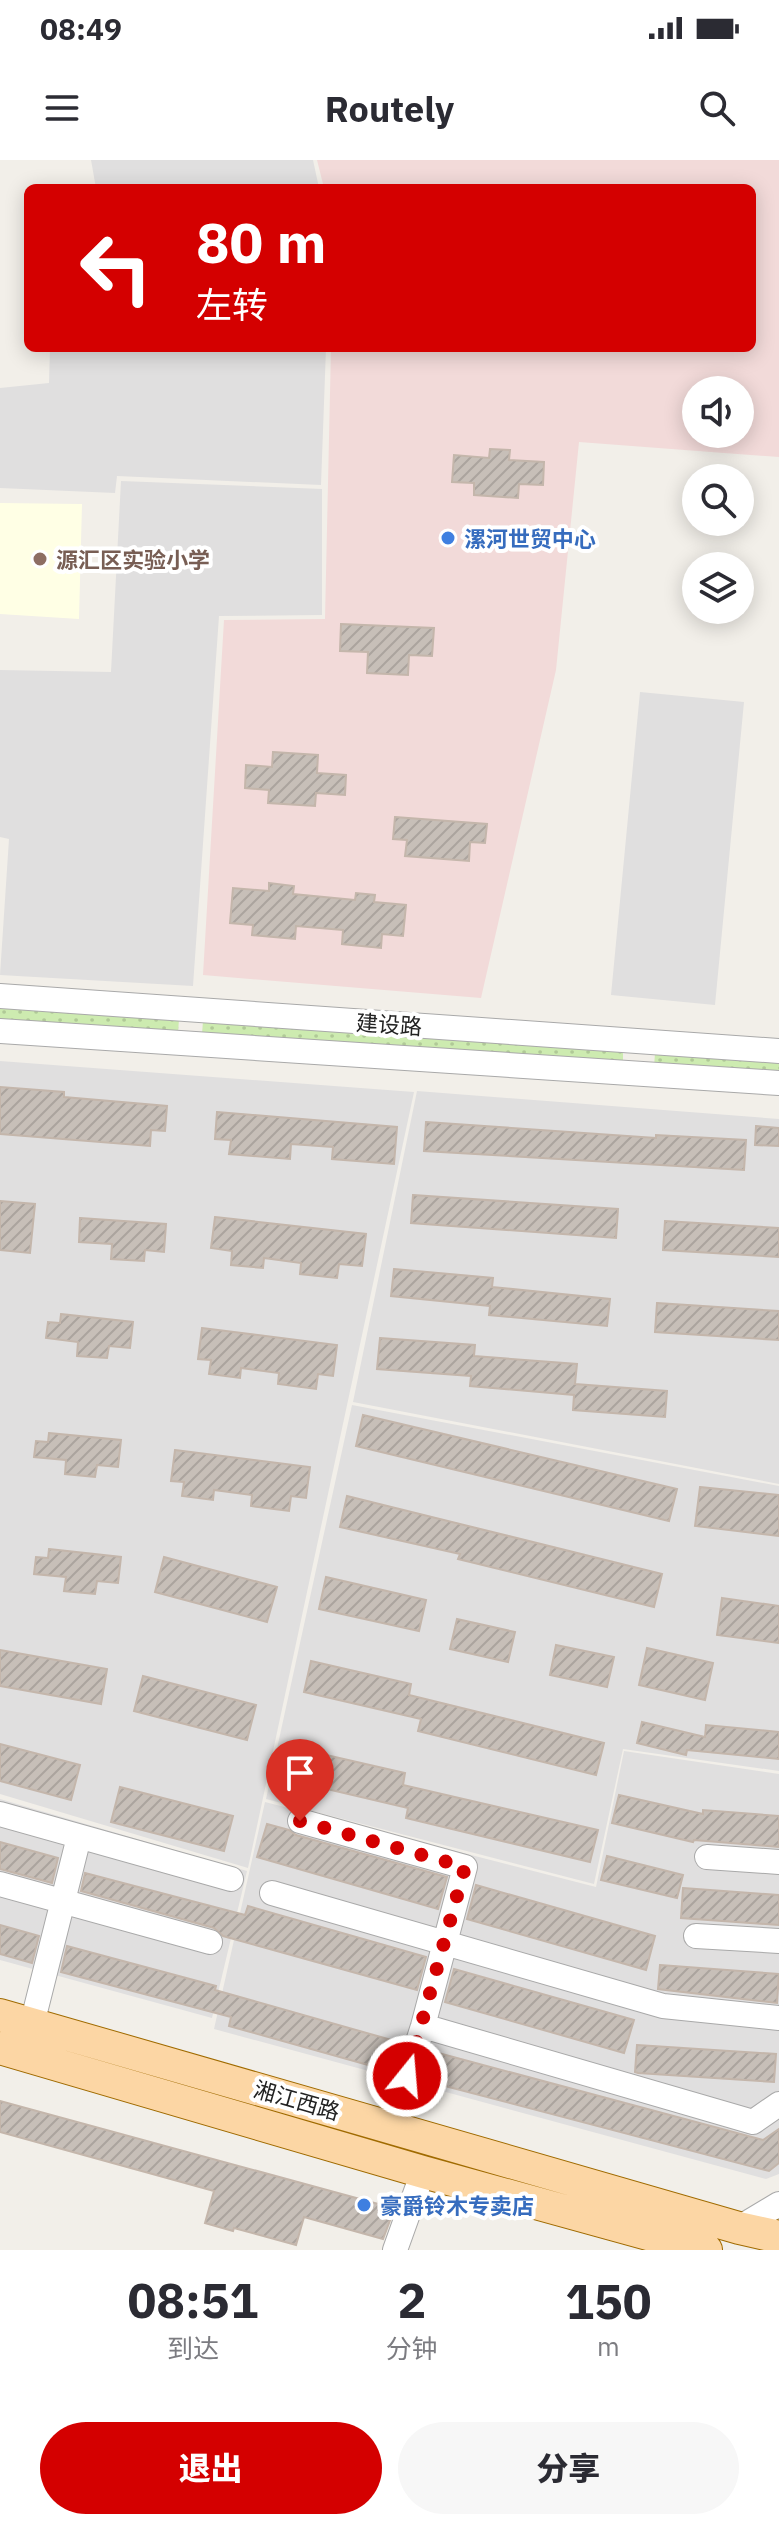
<!DOCTYPE html>
<html lang="zh">
<meta charset="utf-8">
<style>
:root{--surface:#fff;--page:#f7f7f7;--text:#2b2b33;--muted:#7c7c81;--accent:#d40000}
body{margin:0;font-family:"IBM Plex Sans","Noto Sans SC",sans-serif;background:var(--page);color:var(--text);height:100vh;display:flex;flex-direction:column;font-size:30px;white-space:nowrap}
*{box-sizing:border-box;margin:0}
p{font-size:26px;color:var(--muted)}
.icon{flex:none;width:44px;height:44px;fill:none;stroke:currentColor;stroke-width:2;stroke-linecap:round;stroke-linejoin:round}
.map{position:relative;height:2090px;overflow:hidden}
.side{display:flex;flex-direction:column;background:var(--surface);flex:1}
.side>*{flex:none}
.banner{position:absolute;left:24px;top:24px;width:732px;height:168px;border-radius:12px;box-shadow:0 4px 20px #0003;background:#d40000;color:#fff;overflow:hidden}
.controls{position:absolute;left:682px;top:216px;display:grid;gap:16px}
.controls a{display:grid;place-items:center;width:72px;height:72px;border-radius:50%;background:var(--surface);box-shadow:0 4px 20px #0003;font-size:40px}
.pin{position:absolute;display:grid;place-items:center;width:68px;height:68px;color:#fff;margin:-82px -34px;border-radius:50% 50% 50% 0;rotate:-45deg;box-shadow:0 0 8px #0007}
.pin .icon{rotate:45deg}
.me{position:absolute;width:88px;margin:-44px;rotate:17deg;stroke-linejoin:round;filter:drop-shadow(0 0 6px #0008)}
.turn{display:flex;align-items:center;gap:28px;height:168px;padding:0 40px;font-size:36px}
.turn .icon{width:104px;height:104px;stroke-width:2.5}
.turn b{display:block;font-size:56px;line-height:68px}
.eta{display:flex;justify-content:space-evenly;align-items:center;height:136px;text-align:center}
.eta b{font-size:48px;font-weight:800;line-height:56px}
.button{display:flex;gap:16px;margin-top:auto;padding:16px 40px}
.button a{flex:1;height:92px;border-radius:48px;background:var(--accent);color:#fff;font-size:32px;font-weight:800;line-height:92px;text-align:center}
.button a+a{background:var(--page);color:var(--text)}
.status{display:flex;justify-content:space-between;align-items:center;height:56px;padding:0 40px;background:var(--surface);direction:ltr}
.status svg{height:22px;fill:currentColor}
header{display:flex;justify-content:space-between;align-items:center;height:104px;padding:0 40px;background:var(--surface);font-size:36px;font-weight:800}
.map>svg:first-child{display:block}
.residential{fill:#e0dfdf}
.commercial{fill:#f2dad9;fill-rule:evenodd}
.education{fill:#ffffe5}
.grass{fill:url(#grass-dots)}
.building{fill:url(#building-hatch);stroke:#c4b6ab;stroke-width:2}
.lines{fill:none;stroke-linecap:round;stroke-linejoin:round}
.minor-casing{stroke:#a9a9a9;stroke-width:26}
.major-casing{stroke:#a06b00;stroke-width:34}
.minor{stroke:#fff;stroke-width:24}
.major{stroke:#fcd6a4;stroke-width:32}
.route{stroke:#d40000;stroke-width:14;stroke-dasharray:0 25.2}
.shop-dot{fill:#3f7fe0;stroke:#fff;stroke-width:3}
.education-dot{fill:#8d6e63;stroke:#fff;stroke-width:3}
.labels{text-anchor:middle;dominant-baseline:central;stroke-width:8;stroke-linejoin:round;paint-order:stroke}
.shop-label{font-size:22px;font-weight:bold;fill:#366cbe;stroke:#fff;text-anchor:start}
.education-label{font-size:22px;font-weight:bold;fill:#785e54;stroke:#fff;text-anchor:start}
.street-label{font-size:22px;fill:#222;stroke:#fff}
</style>
<div class="status"><b>08:49</b><svg viewBox="0 0 49 12"><path d="M0 12V9h3v3zM5 12V6h3v6zM10 12V3h3v9zM15 12V0h3v12zM26 1h20v11H26zM47 4h2v5h-2z"/></svg></div>
<header><svg class="icon" aria-label="menu" viewBox="0 0 24 24"><path d="M4 6h16M4 12h16M4 18h16"/></svg>Routely<svg class="icon" aria-label="search" viewBox="0 0 24 24"><circle cx="10" cy="10" r="6"/><path d="M15 15l6 6"/></svg></header>
<div class="map">
<svg width="779" height="2090" viewBox="0 0 779 2090">
<defs>
<pattern id="grass-dots" width="8" height="8" patternUnits="userSpaceOnUse" patternTransform="scale(2)"><rect width="8" height="8" fill="#cdebb0"/><path d="M2 2h.1M6 6h.1" fill="none" stroke="#b0c997" stroke-width="1.8" stroke-linecap="round"/></pattern>
<pattern id="building-hatch" width="6" height="6" patternUnits="userSpaceOnUse" patternTransform="scale(2)"><rect width="6" height="6" fill="#c7bfb8"/><path d="M-1 1l2-2M0 6l6-6M5 7l2-2" fill="none" stroke="#aba49e"/></pattern>
</defs>
<rect width="100%" height="100%" fill="#f2efe9"/>
<path class="residential" d="M 91,0 L 313,0 L 319,28 L 96,28 Z
M 50,188 L 326,188 L 321,325 L 117,316 L 115,333 L 0,328 L 0,228 L 49,223 Z
M 121,321 L 322,329 L 322,455 L 219,456 L 193,826 L 0,815 L 9,679 L 0,677 L 0,510 L 111,512 Z
M 640,532 L 744,542 L 715,845 L 611,835 Z
M 0,901 L 414,932 L 248,1708 L 0,1634 Z
M 417,931 L 779,959 L 779,1324 L 353,1242 Z
M 352,1245 L 779,1326 L 779,1611 L 623,1589 L 594,1724 L 266,1639 Z
M 624,1591 L 779,1614 L 779,2014 L 766,2019 L 214,1869 L 265,1642 L 596,1727 Z
M 0,1639 L 247,1711 L 212,1858 L 0,1800 Z"/>
<path class="commercial" d="M 317,0 L 779,0 L 779,297 L 579,282 L 556,510 L 481,838 L 203,815 L 224,460 L 325,459 L 331,188 L 752,188 L 752,28 L 324,28 ZM 696,230 L 740,230 L 740,274 L 696,274 Z"/>
<path class="education" d="M 0,343 L 82,344 L 79,459 L 0,454 Z"/>
<path class="grass" d="M 0,847 L 179,859 L 178,873 L 0,861 Z
M 203,861 L 623,892 L 623,905 L 202,874 Z
M 655,893 L 779,901 L 779,915 L 654,907 Z"/>
<path class="building" d="M 490,289 L 510,290 L 509,300 L 544,302 L 543,325 L 519,324 L 518,338 L 474,335 L 474,323 L 452,322 L 454,295 L 489,298 Z
M 341,464 L 434,468 L 432,496 L 409,495 L 408,515 L 367,513 L 368,492 L 340,491 Z
M 273,592 L 318,595 L 317,613 L 346,615 L 345,635 L 316,633 L 315,646 L 268,643 L 269,630 L 245,628 L 246,605 L 272,607 Z
M 395,657 L 487,664 L 485,683 L 470,682 L 469,701 L 405,696 L 407,680 L 393,679 Z
M 269,723 L 294,726 L 293,734 L 355,740 L 356,733 L 375,735 L 374,742 L 406,745 L 403,776 L 382,774 L 381,788 L 342,784 L 343,770 L 296,766 L 295,779 L 252,775 L 253,765 L 230,763 L 233,728 L 269,731 Z
M 0,927 L 64,932 L 64,937 L 167,946 L 165,971 L 151,970 L 150,986 L 0,974 Z
M 217,952 L 397,967 L 394,1004 L 332,999 L 333,987 L 291,984 L 290,999 L 229,994 L 231,980 L 215,979 Z
M 426,962 L 656,978 L 656,975 L 746,980 L 744,1010 L 424,991 Z
M 756,966 L 779,968 L 779,986 L 755,985 Z
M 413,1035 L 618,1049 L 616,1078 L 411,1063 Z
M 0,1041 L 35,1044 L 30,1093 L 0,1090 Z
M 215,1057 L 366,1074 L 362,1106 L 339,1104 L 337,1118 L 300,1114 L 301,1103 L 264,1098 L 263,1108 L 231,1105 L 232,1091 L 211,1088 Z
M 80,1058 L 166,1064 L 164,1092 L 145,1090 L 144,1101 L 111,1099 L 112,1084 L 79,1082 Z
M 665,1061 L 779,1068 L 779,1097 L 663,1090 Z
M 394,1109 L 493,1118 L 492,1127 L 610,1139 L 607,1166 L 489,1155 L 490,1146 L 391,1136 Z
M 657,1143 L 779,1151 L 779,1180 L 655,1172 Z
M 61,1154 L 133,1162 L 130,1188 L 109,1186 L 107,1198 L 77,1196 L 78,1182 L 46,1178 L 48,1162 L 60,1163 Z
M 202,1168 L 337,1185 L 333,1216 L 318,1214 L 316,1229 L 278,1224 L 279,1213 L 241,1208 L 240,1218 L 209,1214 L 211,1200 L 198,1199 Z
M 380,1178 L 475,1185 L 474,1196 L 577,1204 L 575,1224 L 667,1231 L 665,1257 L 573,1250 L 574,1235 L 470,1226 L 471,1216 L 377,1209 Z
M 363,1255 L 677,1329 L 669,1361 L 356,1286 Z
M 49,1273 L 121,1280 L 118,1307 L 97,1305 L 95,1317 L 65,1314 L 66,1300 L 34,1297 L 36,1281 L 48,1282 Z
M 175,1290 L 310,1307 L 306,1338 L 291,1336 L 289,1351 L 251,1346 L 252,1335 L 214,1330 L 213,1340 L 182,1336 L 184,1322 L 171,1321 Z
M 700,1327 L 779,1335 L 779,1376 L 695,1366 Z
M 347,1336 L 662,1414 L 654,1447 L 458,1399 L 460,1394 L 340,1367 Z
M 49,1389 L 121,1397 L 118,1423 L 97,1421 L 95,1434 L 64,1431 L 66,1417 L 34,1414 L 36,1397 L 48,1398 Z
M 164,1397 L 277,1427 L 267,1462 L 155,1432 Z
M 326,1417 L 426,1440 L 419,1471 L 319,1449 Z
M 722,1438 L 779,1446 L 779,1483 L 717,1475 Z
M 457,1459 L 515,1472 L 508,1502 L 450,1489 Z
M 556,1485 L 614,1497 L 607,1527 L 550,1515 Z
M 647,1488 L 713,1503 L 705,1540 L 639,1525 Z
M 0,1490 L 107,1509 L 101,1544 L 0,1526 Z
M 311,1501 L 411,1524 L 409,1535 L 604,1583 L 596,1615 L 418,1571 L 421,1559 L 304,1532 Z
M 143,1516 L 256,1545 L 247,1580 L 134,1551 Z
M 642,1562 L 705,1577 L 706,1565 L 779,1572 L 779,1599 L 687,1590 L 686,1595 L 637,1583 Z
M 0,1584 L 80,1605 L 71,1640 L 0,1621 Z
M 287,1586 L 405,1613 L 403,1625 L 598,1670 L 590,1702 L 406,1658 L 408,1648 L 280,1618 Z
M 120,1627 L 233,1656 L 224,1691 L 111,1662 Z
M 619,1635 L 703,1654 L 703,1650 L 779,1656 L 779,1687 L 694,1680 L 693,1682 L 612,1663 Z
M 267,1664 L 289,1670 L 296,1675 L 447,1717 L 438,1749 L 257,1697 Z
M 0,1682 L 58,1698 L 52,1723 L 0,1709 Z
M 607,1696 L 683,1715 L 677,1738 L 601,1720 Z
M 85,1713 L 245,1755 L 248,1746 L 426,1797 L 417,1830 L 223,1776 L 214,1768 L 81,1731 Z
M 476,1725 L 655,1776 L 646,1810 L 467,1759 Z
M 683,1728 L 779,1735 L 779,1765 L 681,1758 Z
M 0,1765 L 39,1776 L 32,1803 L 0,1794 Z
M 67,1786 L 216,1826 L 215,1830 L 402,1883 L 393,1912 L 229,1866 L 231,1857 L 61,1812 Z
M 660,1805 L 779,1814 L 777,1843 L 658,1829 Z
M 454,1809 L 634,1860 L 624,1893 L 445,1842 Z
M 637,1885 L 776,1894 L 774,1922 L 638,1913 L 635,1912 Z
M 431,1891 L 763,1980 L 779,1969 L 779,2003 L 769,2011 L 422,1920 Z
M 0,1941 L 393,2048 L 392,2055 L 383,2079 L 304,2057 L 296,2085 L 234,2068 L 233,2071 L 205,2063 L 214,2031 L 0,1972 Z"/>
<g class="lines">
<g class="minor-casing">
<path id="minor" d="M 0,836 L 779,891
M 0,871 L 779,923
M 0,1654 L 231,1719
M 300,1661 L 465,1707 L 423,1866 L 391,1967
M 707,1697 L 779,1702
M 0,1724 L 210,1782
M 272,1733 L 663,1846 L 779,1858
M 696,1776 L 779,1781
M 32,1864 L 79,1677
M 423,1866 L 753,1962 L 779,1944
M 739,2068 L 779,2044
M 395,2090 L 423,2012"/>
</g>
<g class="major-casing">
<path id="major" d="M 0,1855 L 739,2068 L 779,2077
M 0,1888 L 423,2012 L 706,2090"/>
</g>
<use href="#minor" class="minor"/>
<use href="#major" class="major"/>
</g>
<g class="lines">
<path class="route" d="M 300,1661 L 465,1707 L 407,1916"/>
</g>
<g class="shop-dot">
<circle cx="448" cy="378" r="8"/>
<circle cx="364" cy="2045" r="8"/>
</g>
<circle class="education-dot" cx="40" cy="399" r="8"/>
<g class="labels">
<g class="shop-label">
<text x="464" y="378">漯河世贸中心</text>
<text x="380" y="2045">豪爵铃木专卖店</text>
</g>
<g class="education-label">
<text x="56" y="399">源汇区实验小学</text>
</g>
<g class="street-label">
<text transform="translate(389 864) rotate(4)">建设路</text>
<text transform="translate(297 1940) rotate(16)">湘江西路</text>
</g>
</g>
</svg>
<div class="controls">
<a><svg class="icon" aria-label="sound" viewBox="0 0 24 24"><path d="M4 9h4l5-4v14l-5-4H4zM17 9q2 3 0 6"/></svg></a>
<a><svg class="icon" aria-label="search" viewBox="0 0 24 24"><circle cx="10" cy="10" r="6"/><path d="M15 15l6 6"/></svg></a>
<a><svg class="icon" aria-label="layers" viewBox="0 0 24 24"><path d="M12 4l9 5-9 5-9-5zM3 14l9 5 9-5"/></svg></a>
</div>
<div class="pin" style="left:300px;top:1661px;background:#d93025"><svg class="icon" aria-label="arrive" viewBox="0 0 24 24"><path d="M6 21V4h12l-3 4 3 4H6"/></svg></div>
<svg class="me" style="left:407px;top:1916px" viewBox="-20 -20 40 40"><circle r="17" fill="#d40000" stroke="#fff" stroke-width="3"/><path d="M0-11L8 9 0 5-8 9z" fill="#fff"/></svg>
<div class="banner">
<div class="turn"><svg class="icon" aria-label="left" viewBox="0 0 24 24"><path d="M17 20v-9H6M10 6l-5 5 5 5"/></svg><div><b>80 m</b>左转</div></div>
</div>
</div>
<section class="side">
<div class="eta">
<div><b>08:51</b><p>到达</p></div>
<div><b>2</b><p>分钟</p></div>
<div><b>150</b><p>m</p></div>
</div>
<div class="button"><a>退出</a><a>分享</a></div>
</section>
